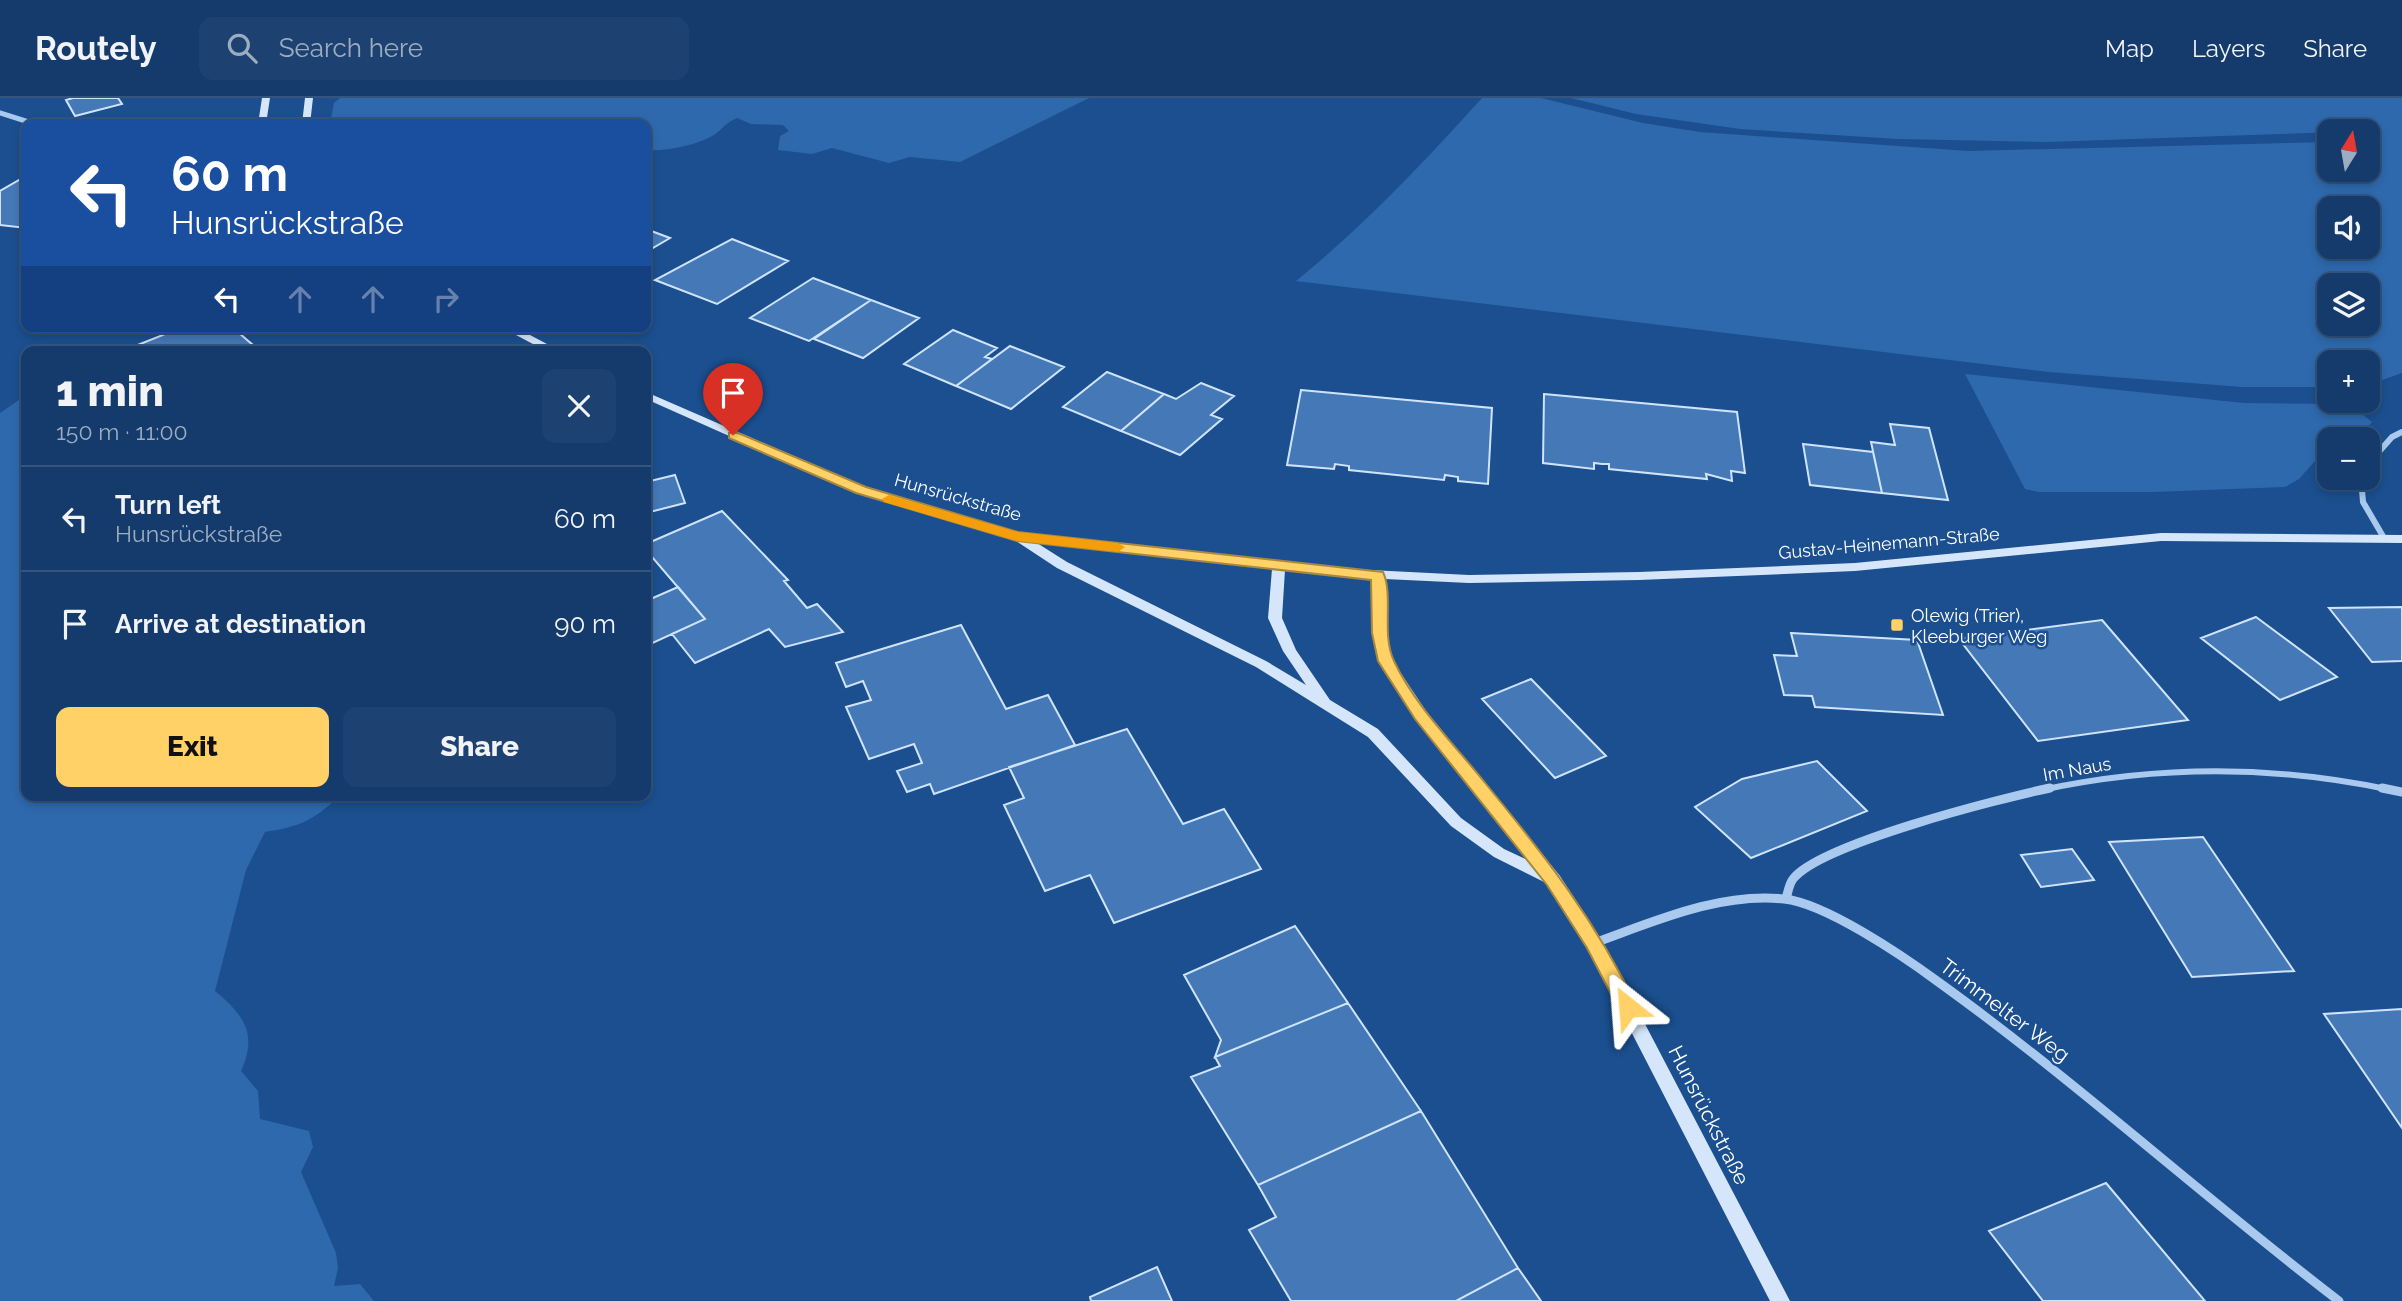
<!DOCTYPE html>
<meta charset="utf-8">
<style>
:root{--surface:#143b6b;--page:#1d4271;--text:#f1f3f6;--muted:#9dadc1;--line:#33557e;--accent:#ffd166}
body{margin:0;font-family:Raleway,sans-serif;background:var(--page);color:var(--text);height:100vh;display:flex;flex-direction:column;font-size:26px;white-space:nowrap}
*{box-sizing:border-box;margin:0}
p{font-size:23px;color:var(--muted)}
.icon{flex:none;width:38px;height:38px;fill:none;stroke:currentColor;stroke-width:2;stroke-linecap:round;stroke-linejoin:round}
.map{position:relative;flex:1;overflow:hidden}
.side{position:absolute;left:21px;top:248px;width:630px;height:455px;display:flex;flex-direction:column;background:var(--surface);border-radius:14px;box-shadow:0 4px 10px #0003,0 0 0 2px var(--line)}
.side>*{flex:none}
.guide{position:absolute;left:21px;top:21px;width:630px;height:214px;border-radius:14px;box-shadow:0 4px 10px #0003,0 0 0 2px var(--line);background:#1a4fa0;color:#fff;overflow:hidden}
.needle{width:46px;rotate:11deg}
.buttons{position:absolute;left:2317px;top:21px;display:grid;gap:14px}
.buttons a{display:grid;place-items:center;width:63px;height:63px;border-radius:14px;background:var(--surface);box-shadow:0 4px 10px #0003,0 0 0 2px var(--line);font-size:35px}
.pin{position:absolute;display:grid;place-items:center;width:60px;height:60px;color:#fff;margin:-72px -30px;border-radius:50% 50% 50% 0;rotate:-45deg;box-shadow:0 0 7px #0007}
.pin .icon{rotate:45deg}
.me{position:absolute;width:77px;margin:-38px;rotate:332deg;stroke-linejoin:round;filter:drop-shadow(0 0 5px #0008)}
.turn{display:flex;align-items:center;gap:24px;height:147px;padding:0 35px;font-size:32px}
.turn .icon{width:91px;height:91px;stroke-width:2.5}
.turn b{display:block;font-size:49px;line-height:60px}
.lanes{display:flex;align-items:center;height:66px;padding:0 35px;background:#0003;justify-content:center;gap:35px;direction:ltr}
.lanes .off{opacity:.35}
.round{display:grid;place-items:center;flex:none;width:74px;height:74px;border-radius:14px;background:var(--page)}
.summary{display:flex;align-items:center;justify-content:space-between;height:119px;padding:0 35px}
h1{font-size:42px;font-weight:800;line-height:52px}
.action{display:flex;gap:14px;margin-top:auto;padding:14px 35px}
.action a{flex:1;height:80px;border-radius:14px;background:var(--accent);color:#111;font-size:28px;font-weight:800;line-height:80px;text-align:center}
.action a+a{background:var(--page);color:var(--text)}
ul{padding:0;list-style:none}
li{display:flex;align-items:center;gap:21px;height:105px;padding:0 35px;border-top:2px solid var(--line)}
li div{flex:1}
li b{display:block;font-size:26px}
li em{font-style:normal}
header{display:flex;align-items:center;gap:42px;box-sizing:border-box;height:98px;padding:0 35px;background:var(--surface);border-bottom:2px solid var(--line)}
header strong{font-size:33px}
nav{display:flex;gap:38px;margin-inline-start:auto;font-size:24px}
.search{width:490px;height:63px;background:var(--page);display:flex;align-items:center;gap:18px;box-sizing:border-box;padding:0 24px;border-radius:14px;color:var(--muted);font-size:26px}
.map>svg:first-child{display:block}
.green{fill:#2e69ad;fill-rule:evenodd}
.building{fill:#4478b7;stroke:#cfe3fa;stroke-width:2}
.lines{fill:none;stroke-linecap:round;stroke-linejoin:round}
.street-far2{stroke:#a9c9ee;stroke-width:5}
.street-far1{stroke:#a9c9ee;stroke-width:6}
.street{stroke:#a9c9ee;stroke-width:9}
.secondary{fill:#d6e6fa;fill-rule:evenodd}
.route{fill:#ffd166;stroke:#a68842;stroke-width:2}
.slow{fill:#f59e0b}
.poi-dot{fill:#ffd166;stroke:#1b4f8f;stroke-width:2.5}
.labels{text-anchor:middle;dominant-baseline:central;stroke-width:5;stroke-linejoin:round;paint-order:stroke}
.street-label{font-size:18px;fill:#fff;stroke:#1b4f8f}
.poi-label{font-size:18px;fill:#fff;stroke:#1b4f8f;text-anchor:start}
.near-street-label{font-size:21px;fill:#fff;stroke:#1b4f8f}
</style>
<header>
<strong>Routely</strong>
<div class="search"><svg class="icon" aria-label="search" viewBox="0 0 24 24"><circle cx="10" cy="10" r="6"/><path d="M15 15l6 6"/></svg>Search here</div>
<nav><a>Map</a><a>Layers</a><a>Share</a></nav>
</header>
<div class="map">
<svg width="2402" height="1203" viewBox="0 0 2402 1203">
<rect width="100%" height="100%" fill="#1b4f8f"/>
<path class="green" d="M 340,0 L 1089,0 L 960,64 L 910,59 L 889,65 L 832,50 L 812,56 L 778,52 L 780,38 L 789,33 L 783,27 L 751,26 L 737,20 C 727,24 722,31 714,37 C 696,48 666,53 646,52 L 646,26 L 330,26 L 334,5 Z
M 1482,0 L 1541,0 L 1643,25 L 1700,34 L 1968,53 L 2329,44 L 2329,72 L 2368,72 L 2368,33 L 2046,44 L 1898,41 L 1740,31 L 1636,16 L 1571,0 L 2402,0 L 2402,275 L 2368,287 L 2368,264 L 2329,264 L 2329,289 L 2242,289 L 2049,274 L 1296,183 C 1365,127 1423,65 1482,0 ZM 2329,110 L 2368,110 L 2368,149 L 2329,149 ZM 2329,187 L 2368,187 L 2368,226 L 2329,226 Z
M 1965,276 L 2244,305 L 2343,306 L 2354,310 L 2372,324 L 2356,341 L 2339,337 L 2329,341 L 2329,347 L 2299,381 L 2285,389 L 2152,394 L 2039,394 L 2025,391 Z
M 26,297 L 26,698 L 333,698 L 333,704 C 309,725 296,729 265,734 L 246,772 L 215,893 C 244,917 258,936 241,973 L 258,993 L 260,1021 L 309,1033 L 313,1049 L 301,1074 L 336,1155 L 338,1170 L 334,1188 L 360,1186 L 374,1203 L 0,1203 L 0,315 Z"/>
<path class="building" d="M 73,0 L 118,0 L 122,6 L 75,18 L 66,2 Z
M 26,78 L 26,130 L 0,127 L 0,93 Z
M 646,131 L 670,140 L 646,154 Z
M 732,141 L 788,163 L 717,206 L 655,182 Z
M 813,180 L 871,202 L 809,243 L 750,220 Z
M 871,202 L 919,220 L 863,260 L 814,241 Z
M 154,229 L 232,229 L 261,254 L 120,254 L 163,237 Z
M 953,232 L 997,250 L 985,259 L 992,261 L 956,288 L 904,266 Z
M 1010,248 L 1064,269 L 1011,311 L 956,288 Z
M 1107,274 L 1164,296 L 1121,333 L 1063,309 Z
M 1201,285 L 1234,298 L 1211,317 L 1222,321 L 1180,357 L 1121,333 L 1164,296 L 1176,301 Z
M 1301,292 L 1492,310 L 1488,386 L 1458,383 L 1458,379 L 1445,377 L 1444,382 L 1349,372 L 1349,368 L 1335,366 L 1334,371 L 1287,367 Z
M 1544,296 L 1737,314 L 1745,375 L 1731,373 L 1732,383 L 1706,376 L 1707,381 L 1609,371 L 1609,366 L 1602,366 L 1594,365 L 1594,371 L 1543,365 Z
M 1890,326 L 1929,330 L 1948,402 L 1882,395 L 1871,344 L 1895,347 Z
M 1803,346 L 1873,354 L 1882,395 L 1810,387 Z
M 675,377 L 685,405 L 646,415 L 646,384 Z
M 722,413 L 788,482 L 784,483 L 807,510 L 817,506 L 843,534 L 785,549 L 769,531 L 695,565 L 672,536 L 705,521 L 646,452 L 646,446 Z
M 678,489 L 705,521 L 646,548 L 646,503 Z
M 2402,509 L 2402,563 L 2372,564 L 2329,510 Z
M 2256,519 L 2337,579 L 2280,602 L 2201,540 Z
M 2102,522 L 2188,622 L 2038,643 L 1959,541 Z
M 961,527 L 1006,611 L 1048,597 L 1075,647 L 934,696 L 930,686 L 907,694 L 897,673 L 922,665 L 914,646 L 869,661 L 846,609 L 871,602 L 863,583 L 846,589 L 836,565 Z
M 1791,535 L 1917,542 L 1943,617 L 1815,609 L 1812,598 L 1784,597 L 1774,557 L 1797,558 Z
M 1531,581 L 1606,658 L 1555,680 L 1482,601 Z
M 1127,631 L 1183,726 L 1224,711 L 1261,771 L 1114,825 L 1090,777 L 1045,793 L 1004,707 L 1024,700 L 1009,669 Z
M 1817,663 L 1867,713 L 1751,760 L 1695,709 L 1742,681 Z
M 2203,739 L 2294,873 L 2192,879 L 2109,744 Z
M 2072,751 L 2094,782 L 2041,789 L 2021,757 Z
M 1295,828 L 1348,905 L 1215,959 L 1221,942 L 1184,877 Z
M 1348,905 L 1421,1013 L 1258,1087 L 1191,979 L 1220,968 L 1215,959 Z
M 2402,911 L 2402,1030 L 2324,916 Z
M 1421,1013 L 1518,1170 L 1456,1203 L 1291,1203 L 1249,1132 L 1276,1119 L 1258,1087 Z
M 2106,1085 L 2205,1203 L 2043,1203 L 1989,1133 Z
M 1157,1169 L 1172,1203 L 1091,1203 L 1090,1199 Z
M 1518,1170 L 1541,1203 L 1456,1203 Z"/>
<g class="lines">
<path class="street-far2" d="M 0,15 L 35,26"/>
<path class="street-far1" d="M 2368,366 L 2392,339 L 2402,334
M 2361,380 L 2363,404 L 2384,440
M 2042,692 C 2158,667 2274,667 2391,692"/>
<path class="street" d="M 2382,690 L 2402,694
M 1786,801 C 1788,794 1789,786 1793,781 C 1820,746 2002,700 2050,690
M 1594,845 C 1653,824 1719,794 1784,801 C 1825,805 1903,858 1937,883 C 2076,983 2203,1099 2339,1203"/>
<path class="secondary" d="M 262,0 L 270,0 L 266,26 L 258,26 Z
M 305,0 L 313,0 L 310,26 L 302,26 Z
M 501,229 L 515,229 L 562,254 L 548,254 Z
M 646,294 L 865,389 L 1018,435 L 1350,471 L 1469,477 L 1639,474 L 1855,465 L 2161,435 L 2402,437 L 2402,445 L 2161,443 L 1855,473 L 1639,482 L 1469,485 L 1385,481 L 1386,535 L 1392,562 L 1426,613 L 1560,778 L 1600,840 L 1790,1203 L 1770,1203 L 1588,850 L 1548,786 L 1494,759 L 1451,728 L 1368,639 L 1256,569 L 1057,470 L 1016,443 L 857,395 L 646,301 ZM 1037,445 L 1272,471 L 1268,520 L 1283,553 L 1306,587 L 1266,563 L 1067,464 ZM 1285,472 L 1372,480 L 1372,535 L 1378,563 L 1416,621 L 1530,763 L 1504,751 L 1461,720 L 1378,631 L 1330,602 L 1296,552 L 1282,520 Z"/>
</g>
<path class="route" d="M 729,335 L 738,335 L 866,389 L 1018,434 L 1383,474 C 1394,498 1381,536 1394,563 C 1415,608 1455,647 1486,686 C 1546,759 1596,823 1637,909 L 1634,915 L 1621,915 L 1587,850 L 1547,787 L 1415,621 L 1378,563 L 1372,535 L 1371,482 L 1017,443 L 856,395 L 729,340 Z"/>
<path class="slow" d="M 889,397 L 1018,434 L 1118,445 L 1125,449 L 1118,454 L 1017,443 L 884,404 L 882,401 Z"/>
<rect class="poi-dot" x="1890" y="520" width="14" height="14" rx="3.5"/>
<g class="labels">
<g class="street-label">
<text transform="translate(958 399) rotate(16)">Hunsrückstraße</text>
<text transform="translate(1889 445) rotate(-5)">Gustav-Heinemann-Straße</text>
<text transform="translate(2077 671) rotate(-10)">Im Naus</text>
</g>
<g class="poi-label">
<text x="1911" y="517">Olewig (Trier),<tspan x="1911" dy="21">Kleeburger Weg</tspan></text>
</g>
<g class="near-street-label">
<text transform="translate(2005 912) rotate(37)">Trimmelter Weg</text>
<text transform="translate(1709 1017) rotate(63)">Hunsrückstraße</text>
</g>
</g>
</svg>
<div class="buttons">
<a><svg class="needle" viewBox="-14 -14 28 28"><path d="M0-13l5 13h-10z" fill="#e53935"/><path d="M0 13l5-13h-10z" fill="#9dadc1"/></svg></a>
<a><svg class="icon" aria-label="sound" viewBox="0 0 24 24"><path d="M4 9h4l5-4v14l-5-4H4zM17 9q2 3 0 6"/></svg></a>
<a><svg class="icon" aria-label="layers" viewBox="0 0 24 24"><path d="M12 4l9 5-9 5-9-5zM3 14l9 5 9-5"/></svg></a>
<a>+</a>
<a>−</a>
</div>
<div class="pin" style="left:733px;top:337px;background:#d93025"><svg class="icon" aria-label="arrive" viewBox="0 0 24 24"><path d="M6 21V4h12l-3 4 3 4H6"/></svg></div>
<svg class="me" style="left:1628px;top:909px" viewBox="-20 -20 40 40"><path d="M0-17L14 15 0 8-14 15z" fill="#ffd166" stroke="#fff" stroke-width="4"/></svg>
<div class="guide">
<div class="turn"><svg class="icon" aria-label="left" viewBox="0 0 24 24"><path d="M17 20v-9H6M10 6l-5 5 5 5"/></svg><div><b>60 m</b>Hunsrückstraße</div></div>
<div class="lanes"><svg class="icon" aria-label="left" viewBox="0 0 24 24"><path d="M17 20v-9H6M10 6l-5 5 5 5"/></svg><svg class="icon off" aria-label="ahead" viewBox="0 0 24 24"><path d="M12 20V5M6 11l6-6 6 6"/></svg><svg class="icon off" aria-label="ahead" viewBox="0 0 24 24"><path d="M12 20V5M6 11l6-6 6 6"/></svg><svg class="icon off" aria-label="right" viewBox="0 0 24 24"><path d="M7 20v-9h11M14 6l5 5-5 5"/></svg></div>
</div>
<section class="side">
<div class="summary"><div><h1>1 min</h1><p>150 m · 11:00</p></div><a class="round"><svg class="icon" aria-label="close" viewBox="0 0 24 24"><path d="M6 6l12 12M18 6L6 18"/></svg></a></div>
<ul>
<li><svg class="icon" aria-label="left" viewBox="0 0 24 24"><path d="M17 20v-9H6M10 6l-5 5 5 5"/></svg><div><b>Turn left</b><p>Hunsrückstraße</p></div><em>60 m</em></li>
<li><svg class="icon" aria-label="arrive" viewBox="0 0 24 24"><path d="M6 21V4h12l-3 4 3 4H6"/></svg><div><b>Arrive at destination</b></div><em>90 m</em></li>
</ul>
<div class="action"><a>Exit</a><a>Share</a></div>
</section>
</div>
